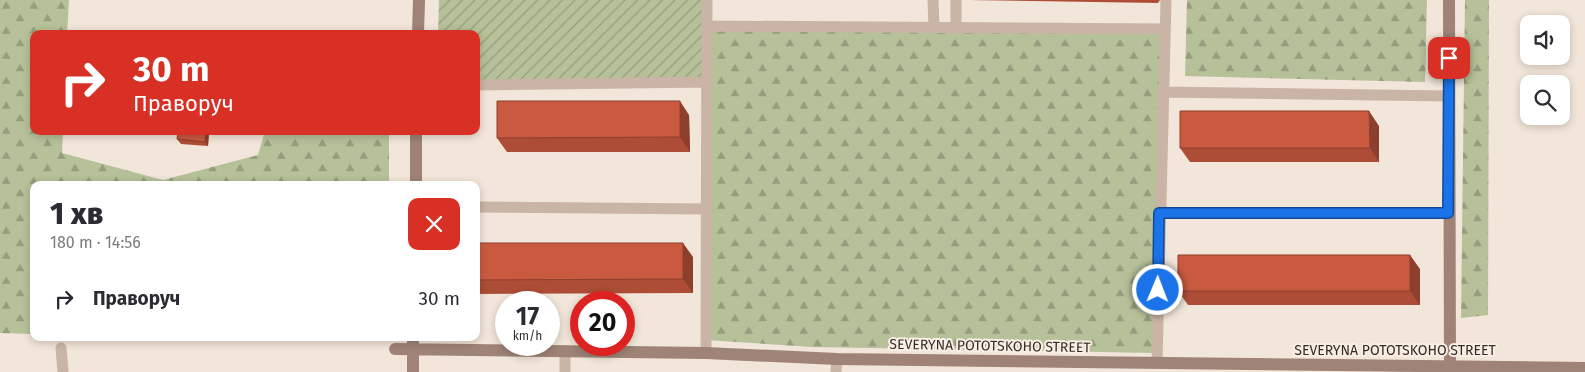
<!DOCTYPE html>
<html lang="uk">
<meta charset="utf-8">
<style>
:root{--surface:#fff;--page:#f2f2f3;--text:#2b2b33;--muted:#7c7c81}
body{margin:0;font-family:"Fira Sans",sans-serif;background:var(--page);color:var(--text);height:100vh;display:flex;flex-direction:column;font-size:19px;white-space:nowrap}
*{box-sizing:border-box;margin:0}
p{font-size:16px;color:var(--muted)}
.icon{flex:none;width:28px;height:28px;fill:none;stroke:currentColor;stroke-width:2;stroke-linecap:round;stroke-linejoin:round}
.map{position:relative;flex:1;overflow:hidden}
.sheet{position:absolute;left:30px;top:181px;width:450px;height:160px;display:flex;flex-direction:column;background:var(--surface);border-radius:10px;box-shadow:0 2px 8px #0003}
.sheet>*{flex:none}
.banner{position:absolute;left:30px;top:30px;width:450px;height:105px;border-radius:10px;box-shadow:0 2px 8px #0003;background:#d93025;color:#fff;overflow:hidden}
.fabs{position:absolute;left:1520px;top:15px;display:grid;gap:10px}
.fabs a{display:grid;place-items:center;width:50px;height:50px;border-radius:10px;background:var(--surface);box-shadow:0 2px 8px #0003;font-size:25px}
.speed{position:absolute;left:495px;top:291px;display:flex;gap:10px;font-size:25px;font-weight:700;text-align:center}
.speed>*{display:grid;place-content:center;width:65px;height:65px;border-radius:50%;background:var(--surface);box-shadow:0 2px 8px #0003;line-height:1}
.speed small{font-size:12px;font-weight:400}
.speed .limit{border:8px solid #d22;background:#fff;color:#111}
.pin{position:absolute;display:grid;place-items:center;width:42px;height:42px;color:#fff;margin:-21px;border-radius:10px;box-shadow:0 2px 8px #0006}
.me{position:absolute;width:55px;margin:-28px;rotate:1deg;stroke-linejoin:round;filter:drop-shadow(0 0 4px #0008)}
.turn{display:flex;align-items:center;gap:18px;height:105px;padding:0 20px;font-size:22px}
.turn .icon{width:65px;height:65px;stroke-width:2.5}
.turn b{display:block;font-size:35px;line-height:42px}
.round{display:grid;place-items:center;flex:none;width:52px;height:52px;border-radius:10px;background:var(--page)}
.head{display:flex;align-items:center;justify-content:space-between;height:85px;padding:0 20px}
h1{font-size:30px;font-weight:800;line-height:38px}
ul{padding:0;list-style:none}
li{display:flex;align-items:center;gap:15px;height:65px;padding:0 20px}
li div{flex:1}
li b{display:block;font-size:19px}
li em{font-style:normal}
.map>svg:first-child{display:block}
.forest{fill:url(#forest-firs)}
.garden{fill:url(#garden-furrows)}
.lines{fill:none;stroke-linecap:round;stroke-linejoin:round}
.lane{stroke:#cab4a5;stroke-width:11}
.secondary{stroke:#9e8376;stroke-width:12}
.wall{fill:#ad4d37}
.shaded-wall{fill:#8d3f2d}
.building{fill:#c95a40;stroke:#8d3f2d}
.route-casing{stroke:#114b97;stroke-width:12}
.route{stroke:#1a73e8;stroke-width:9}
.labels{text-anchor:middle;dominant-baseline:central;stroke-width:4;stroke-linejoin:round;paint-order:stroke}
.street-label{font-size:14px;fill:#362b27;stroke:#faefe6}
</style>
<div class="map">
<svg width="1585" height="372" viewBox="0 0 1585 372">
<defs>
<pattern id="forest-firs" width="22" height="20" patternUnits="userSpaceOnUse" patternTransform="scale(1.25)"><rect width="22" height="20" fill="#b6c199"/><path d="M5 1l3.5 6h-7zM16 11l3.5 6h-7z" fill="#959d7d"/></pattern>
<pattern id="garden-furrows" width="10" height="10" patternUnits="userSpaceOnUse" patternTransform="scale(1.25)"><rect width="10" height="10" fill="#b6c199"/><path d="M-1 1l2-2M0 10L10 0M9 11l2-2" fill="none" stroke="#959d7d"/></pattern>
</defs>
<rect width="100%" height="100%" fill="#f2e5d9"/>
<path class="forest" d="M 0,0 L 69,0 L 67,34 L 34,34 L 34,131 L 63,131 L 62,153 L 163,180 L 258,155 L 265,131 L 389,131 L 389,185 L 34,185 L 34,334 L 0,333 Z
M 1187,0 L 1427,0 L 1425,82 L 1185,76 Z
M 1465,0 L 1489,0 L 1488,315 L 1461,318 Z
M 706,26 L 1165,29 L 1157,353 L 812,347 L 706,340 Z"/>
<path class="garden" d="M 439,0 L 707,0 L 707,82 L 476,85 L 476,34 L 438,34 Z"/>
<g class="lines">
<path class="lane" d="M 933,0 L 934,27
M 706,26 L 1165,29
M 956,27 L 956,0
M 476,85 L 707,82
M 1163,92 L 1448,96
M 476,207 L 707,209
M 1159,213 L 1448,213
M 61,348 L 63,372
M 706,353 L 707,0
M 1157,363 L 1166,0
M 565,372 L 565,351
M 836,372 L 837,359"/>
<path class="secondary" d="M 1449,0 L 1450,372
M 418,34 L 419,0
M 416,185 L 416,131
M 395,349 L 706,353 L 837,359 L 1585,368
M 413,372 L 413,338"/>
</g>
<path class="wall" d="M 969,0 L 1160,0 L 1158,3 Z
M 689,115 L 690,152 L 507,152 L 497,138 Z
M 1379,126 L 1379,162 L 1190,162 L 1180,148 Z
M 178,131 L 209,131 L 208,146 L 181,144 L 177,139 Z
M 476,243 L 693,257 L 693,293 L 476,294 Z
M 1420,269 L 1420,305 L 1188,305 L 1178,291 Z"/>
<path class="shaded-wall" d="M 680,101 L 689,115 L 690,152 L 680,137 Z
M 1369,111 L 1379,126 L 1379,162 L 1370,148 Z
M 206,131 L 209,131 L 208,146 L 205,142 Z
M 683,243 L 693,257 L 693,293 L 683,279 Z
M 1410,255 L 1420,269 L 1420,305 L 1410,291 Z"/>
<path class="building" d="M 497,101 L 680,101 L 680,137 L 497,138 Z
M 1180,111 L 1369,111 L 1370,148 L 1180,148 Z
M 178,131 L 206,131 L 205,142 L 177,139 Z
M 476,243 L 683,243 L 683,279 L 476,280 Z
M 1178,255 L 1410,255 L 1410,291 L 1178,291 Z"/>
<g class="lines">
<g class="route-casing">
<path id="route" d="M 1158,290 L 1159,213 L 1448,213 L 1449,58"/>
</g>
<use href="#route" class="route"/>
</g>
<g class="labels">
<g class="street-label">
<text transform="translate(990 346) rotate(1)">SEVERYNA POTOTSKOHO STREET</text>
<text x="1395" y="350">SEVERYNA POTOTSKOHO STREET</text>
</g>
</g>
</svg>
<div class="fabs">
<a><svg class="icon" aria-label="sound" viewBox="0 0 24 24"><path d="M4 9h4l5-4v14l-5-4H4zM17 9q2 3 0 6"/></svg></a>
<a><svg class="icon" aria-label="search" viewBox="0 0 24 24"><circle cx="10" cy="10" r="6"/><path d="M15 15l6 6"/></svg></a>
</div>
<div class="speed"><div>17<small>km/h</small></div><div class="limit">20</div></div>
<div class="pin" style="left:1449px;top:58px;background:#d93025"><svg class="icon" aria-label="arrive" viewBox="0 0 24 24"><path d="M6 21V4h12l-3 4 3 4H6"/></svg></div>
<svg class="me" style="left:1158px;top:290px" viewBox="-20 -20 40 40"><circle r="17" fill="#1a73e8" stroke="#fff" stroke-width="3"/><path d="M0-11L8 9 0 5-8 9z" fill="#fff"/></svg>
<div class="banner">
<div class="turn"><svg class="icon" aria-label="right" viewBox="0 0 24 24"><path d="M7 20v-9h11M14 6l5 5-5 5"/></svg><div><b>30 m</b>Праворуч</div></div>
</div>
<section class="sheet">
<div class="head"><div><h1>1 хв</h1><p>180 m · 14:56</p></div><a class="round" style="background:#d93025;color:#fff"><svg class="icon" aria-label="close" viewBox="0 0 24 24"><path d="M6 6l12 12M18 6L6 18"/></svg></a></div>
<ul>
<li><svg class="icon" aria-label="right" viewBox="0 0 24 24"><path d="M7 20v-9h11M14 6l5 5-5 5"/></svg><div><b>Праворуч</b></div><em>30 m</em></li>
</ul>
</section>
</div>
